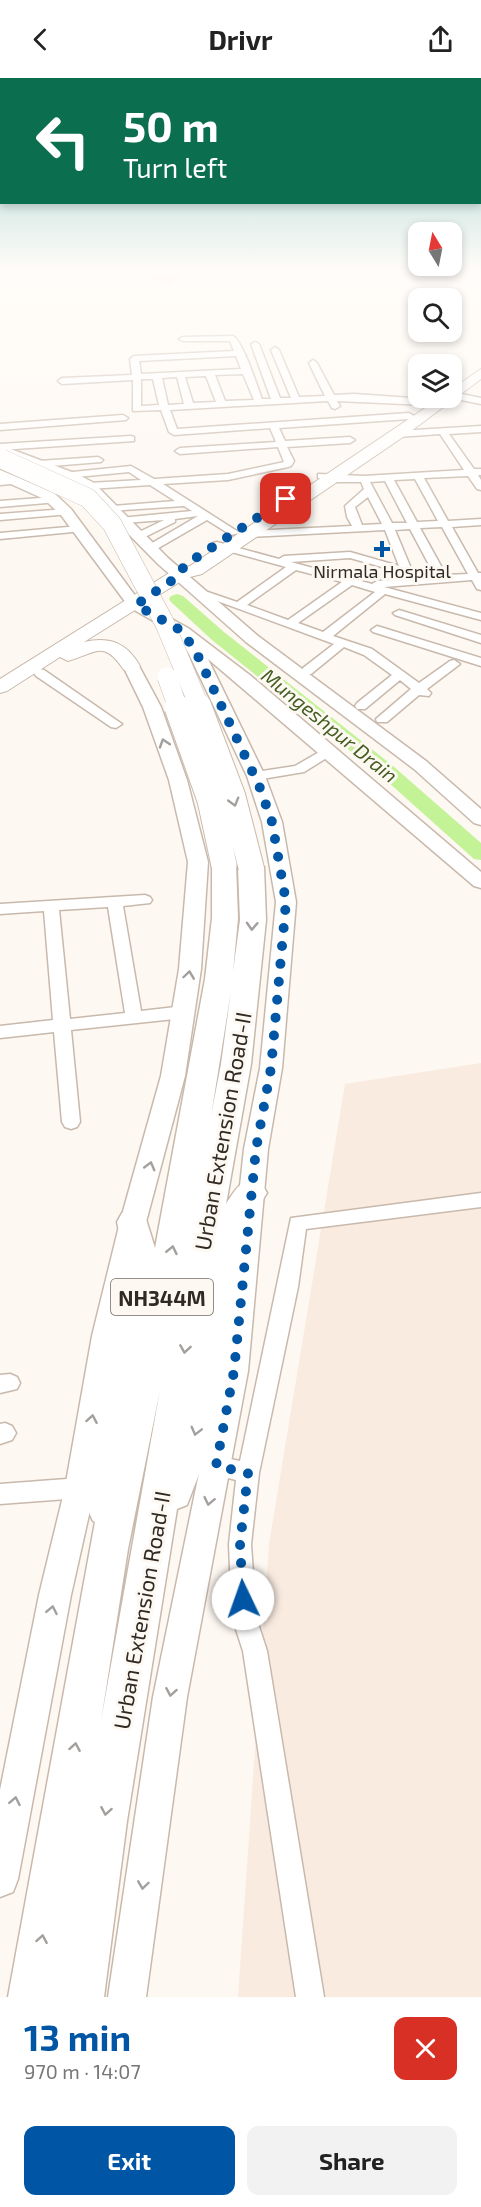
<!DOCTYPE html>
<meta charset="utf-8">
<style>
:root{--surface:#fff;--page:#f2f2f2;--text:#222;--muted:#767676;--accent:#0056a4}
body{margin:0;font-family:"Exo 2",sans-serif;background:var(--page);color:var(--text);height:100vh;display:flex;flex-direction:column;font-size:22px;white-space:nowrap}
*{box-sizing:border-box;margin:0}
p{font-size:20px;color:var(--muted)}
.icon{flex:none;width:33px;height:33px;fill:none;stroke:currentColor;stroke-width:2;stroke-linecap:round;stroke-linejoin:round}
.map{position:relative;height:1919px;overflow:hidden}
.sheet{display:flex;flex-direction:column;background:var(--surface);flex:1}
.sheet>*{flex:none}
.guide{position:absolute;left:0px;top:0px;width:482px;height:126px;box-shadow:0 3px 9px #0003;background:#0b6e4f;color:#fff;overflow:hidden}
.needle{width:39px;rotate:350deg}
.tools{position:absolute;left:408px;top:144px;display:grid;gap:12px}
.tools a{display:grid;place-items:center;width:54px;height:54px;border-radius:12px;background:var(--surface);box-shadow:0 3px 9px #0003;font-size:30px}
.pin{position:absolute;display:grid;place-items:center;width:51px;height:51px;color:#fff;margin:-26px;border-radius:12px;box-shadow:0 3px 9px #0006}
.me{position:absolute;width:66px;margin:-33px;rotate:357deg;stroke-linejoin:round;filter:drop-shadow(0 0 4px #0008)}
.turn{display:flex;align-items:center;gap:21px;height:126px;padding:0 24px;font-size:27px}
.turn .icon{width:78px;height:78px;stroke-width:2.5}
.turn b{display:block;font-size:42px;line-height:51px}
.round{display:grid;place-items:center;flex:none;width:63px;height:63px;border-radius:12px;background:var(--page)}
.summary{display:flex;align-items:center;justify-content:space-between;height:102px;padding:0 24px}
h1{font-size:36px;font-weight:700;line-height:45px;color:var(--accent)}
.action{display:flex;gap:12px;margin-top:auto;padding:12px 24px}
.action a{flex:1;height:69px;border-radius:12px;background:var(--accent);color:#fff;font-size:24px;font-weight:700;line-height:69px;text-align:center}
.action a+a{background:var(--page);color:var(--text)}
header{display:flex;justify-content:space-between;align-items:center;height:78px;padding:0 24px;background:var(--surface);font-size:27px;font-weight:700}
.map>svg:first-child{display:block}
.built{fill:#f9ebe0}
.green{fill:#faabc9}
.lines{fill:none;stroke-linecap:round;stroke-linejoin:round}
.river{fill:#c3f297;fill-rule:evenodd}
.street-casing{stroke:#c8b9ac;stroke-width:3}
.secondary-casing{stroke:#c8b9ac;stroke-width:3}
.primary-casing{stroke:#c8b9ac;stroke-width:2}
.highway-casing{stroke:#c8b9ac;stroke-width:3}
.street{fill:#fff;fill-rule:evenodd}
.secondary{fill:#fff;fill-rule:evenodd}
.primary{fill:#fff;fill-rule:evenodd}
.highway{fill:#fff;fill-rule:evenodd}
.highway-bridge-far2-casing{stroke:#c8b9ac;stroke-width:16;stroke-linecap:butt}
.highway-bridge-far1-casing{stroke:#c8b9ac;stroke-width:20;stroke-linecap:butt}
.highway-bridge-casing{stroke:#c8b9ac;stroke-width:27;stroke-linecap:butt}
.highway-bridge-far2{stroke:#fff;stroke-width:15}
.highway-bridge-far1{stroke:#fff;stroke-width:19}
.highway-bridge{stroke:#fff;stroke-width:25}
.oneway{stroke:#a29f9d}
.route{stroke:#0056a4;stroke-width:10;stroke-dasharray:0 18}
.poi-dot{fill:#0056a4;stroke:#fef8f2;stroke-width:2}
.labels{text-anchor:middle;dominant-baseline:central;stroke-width:6;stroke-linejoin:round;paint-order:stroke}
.far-poi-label{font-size:18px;fill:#302a25;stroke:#fef8f2}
.far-water-label{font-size:20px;font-style:italic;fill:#425e22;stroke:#fef8f2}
.shield{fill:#fef8f2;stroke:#6e6862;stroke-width:1.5}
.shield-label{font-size:21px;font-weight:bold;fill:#302a25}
.street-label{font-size:22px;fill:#302a25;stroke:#fef8f2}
</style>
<header><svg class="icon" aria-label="back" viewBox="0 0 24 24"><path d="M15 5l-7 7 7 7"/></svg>Drivr<svg class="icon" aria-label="share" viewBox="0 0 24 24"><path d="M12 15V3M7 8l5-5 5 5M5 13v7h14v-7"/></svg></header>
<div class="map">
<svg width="481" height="1919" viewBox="0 0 481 1919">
<rect width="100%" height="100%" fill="#fef8f2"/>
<path class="built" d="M 481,985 L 481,1919 L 238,1919 L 269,1466 L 345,1006 Z"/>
<path class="green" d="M 121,192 L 186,192 L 195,195 L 167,205 Z"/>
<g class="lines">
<path class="river" d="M 177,516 L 183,518 L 224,554 L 393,688 L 481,765 L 481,782 L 474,781 L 379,696 L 212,562 L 171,524 L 169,521 L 171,518 Z"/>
<g class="street-casing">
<path id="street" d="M 233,258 C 243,263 257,308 262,321 L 271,321 L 251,266 L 255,264 L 259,266 L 280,320 L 291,320 L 271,272 L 275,269 L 279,272 L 299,319 L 325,318 L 309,285 L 313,282 L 317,285 L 334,317 L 354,316 L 426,321 L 430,324 L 426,327 L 337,323 L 340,328 L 335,331 L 332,330 L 328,323 L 170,332 L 177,351 L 409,335 L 414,338 L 409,341 L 279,350 L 285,363 L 350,359 L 355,362 L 350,365 L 287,369 L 294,383 L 291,388 L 288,389 L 228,402 L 163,406 L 240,455 L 231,457 L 207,442 L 155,472 L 147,472 L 147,468 L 198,438 L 175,441 L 175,444 L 143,460 L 135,460 L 135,456 L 164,442 L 124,445 L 120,444 L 120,440 L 192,433 L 184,428 L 109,433 L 109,429 L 113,428 L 175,423 L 150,407 L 89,411 L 84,408 L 89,405 L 141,402 L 129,394 L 66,400 L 63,399 L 63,395 L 131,388 L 154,401 L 228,396 L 284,384 L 278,369 L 180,376 L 175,373 L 180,370 L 276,364 L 270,350 L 174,357 L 169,354 L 161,332 L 133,333 L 133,302 L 62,306 L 58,303 L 62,300 L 132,297 L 130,281 L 134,278 L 234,273 L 230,263 L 183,263 L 179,261 L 183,259 ZM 236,278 L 241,291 L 141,296 L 139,283 ZM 243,296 L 254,322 L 225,323 L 215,297 ZM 206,298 L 216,324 L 193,325 L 185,299 ZM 177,299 L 184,326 L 168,327 L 162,300 ZM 141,301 L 153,301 L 159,327 L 141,328 Z
M 452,314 L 481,320 L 481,326 L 451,320 Z
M 123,337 L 128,340 L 126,342 L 0,352 L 0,346 Z
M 481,348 L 481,354 L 449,356 L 474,391 L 481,391 L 481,397 L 478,397 L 481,402 L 481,412 L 477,411 L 468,398 L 424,400 L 448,443 L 481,441 L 481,447 L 452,449 L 478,495 L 481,495 L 481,512 L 477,511 L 472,502 L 384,509 L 481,535 L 481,542 L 385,516 L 333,558 L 372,571 L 419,605 L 450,583 L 454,582 L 460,586 L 427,611 L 431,615 L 429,618 L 419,617 L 387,644 L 377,644 L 376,641 L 411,611 L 400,602 L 365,631 L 357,631 L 355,628 L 357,625 L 392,597 L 364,577 L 344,569 L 311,596 L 303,596 L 303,590 L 334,566 L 193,514 L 199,511 L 237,524 L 286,489 L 213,469 L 213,465 L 217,464 L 279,481 L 284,478 L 350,474 L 399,488 L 385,452 L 250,459 L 245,456 L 250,453 L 352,448 L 347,439 L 345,428 L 364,411 L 361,404 L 332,404 L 318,400 L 318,396 L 364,398 L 464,392 L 440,356 L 398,359 L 393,356 L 398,353 ZM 415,401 L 438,443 L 417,444 L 394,402 ZM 385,403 L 407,445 L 392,445 L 370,404 ZM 368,419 L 382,446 L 362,447 L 355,429 ZM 442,449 L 468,496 L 446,497 L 420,450 ZM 410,451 L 435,498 L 415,500 L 395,452 ZM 350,480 L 403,495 L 405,501 L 377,503 L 372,506 L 291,484 ZM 296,492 L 342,504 L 288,542 L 247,527 ZM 352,507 L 375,514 L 323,554 L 298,545 Z
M 131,358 L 134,359 L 134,363 L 0,372 L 0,366 Z
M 98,379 L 103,382 L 101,384 L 39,389 L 34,386 L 39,383 Z
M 17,400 L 21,401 L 21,405 L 0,407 L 0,401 Z
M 54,419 L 58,420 L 58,424 L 0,429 L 0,423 Z
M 66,431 L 70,432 L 70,436 L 0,442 L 0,436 Z
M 79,448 L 83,449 L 83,453 L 0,461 L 0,455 Z
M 399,532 L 481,557 L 481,565 L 395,537 L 393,535 Z
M 377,548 L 481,580 L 481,588 L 373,554 L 371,552 Z
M 40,591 L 44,592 L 122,646 L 116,650 L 111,649 L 36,598 L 34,595 Z
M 328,669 L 335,673 L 333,676 L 304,694 L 256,702 L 249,698 L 256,694 L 295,688 Z
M 145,817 L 150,819 L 152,822 L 150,825 L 123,828 L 141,933 L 184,928 L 190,930 L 192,934 L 190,938 L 184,940 L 71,952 L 80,1044 L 77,1049 L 71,1051 L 65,1049 L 62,1044 L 54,954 L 0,960 L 0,948 L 53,942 L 44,833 L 0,836 L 0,826 ZM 108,829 L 125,935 L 70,941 L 59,832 Z
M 481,1115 L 481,1129 L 306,1151 L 298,1209 L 259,1395 L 251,1466 L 256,1539 L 267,1573 L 324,1919 L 296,1919 L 243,1573 L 232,1539 L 229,1466 L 236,1402 L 208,1395 L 205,1388 L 208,1381 L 216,1378 L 240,1383 L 291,1140 Z
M 10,1296 L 17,1299 L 20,1305 L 17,1311 L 0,1315 L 0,1297 Z
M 5,1345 L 12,1348 L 16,1355 L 12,1362 L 0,1366 L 0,1346 Z
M 80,1400 L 88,1403 L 91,1410 L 88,1417 L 80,1420 L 0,1426 L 0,1406 Z"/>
</g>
<g class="secondary-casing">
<path id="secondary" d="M 0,367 L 77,396 L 94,405 L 168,480 L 258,558 L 426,683 L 481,731 L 481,747 L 474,745 L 414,691 L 246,564 L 158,486 L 84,411 L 0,376 Z
M 0,392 L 54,415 L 71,431 L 139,523 L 188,550 L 251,598 L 481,794 L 481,810 L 474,808 L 208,581 L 265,698 L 282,744 L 296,824 L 282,990 L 268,1071 L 248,1293 L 187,1619 L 146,1919 L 108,1919 L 153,1619 L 220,1293 L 244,1071 L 260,990 L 276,824 L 262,744 L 247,698 L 189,576 L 176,556 L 129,529 L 61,437 L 44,421 L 0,401 Z
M 131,583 L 139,588 L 161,629 L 187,702 L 208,784 L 201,891 L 185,998 L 146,1144 L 120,1258 L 95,1410 L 71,1517 L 18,1801 L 13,1814 L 0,1819 L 0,1712 L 39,1517 L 65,1410 L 92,1258 L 120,1144 L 161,998 L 179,891 L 188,784 L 169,702 L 143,629 L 123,588 Z"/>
</g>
<g class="primary-casing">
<path id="primary" d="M 481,291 L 481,301 L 403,359 L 202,496 L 186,500 L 84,564 C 110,558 127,565 140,588 L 138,592 L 124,592 C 103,561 97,575 68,583 L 60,579 L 7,613 L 0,615 L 0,601 L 174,492 L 190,488 L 440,320 L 452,320 L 452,311 Z"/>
</g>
<g class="highway-casing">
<path id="highway" d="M 224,779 L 233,782 L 236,787 L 238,840 L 233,894 L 240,842 L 238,789 L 242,784 L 251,781 L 260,784 L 264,789 L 266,842 L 251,986 L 226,1126 C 237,1110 240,1099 262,1106 L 267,1115 L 244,1151 L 215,1355 L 187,1427 L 177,1431 L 127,1743 L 104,1919 L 8,1919 L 95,1444 L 93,1443 L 87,1430 L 86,1383 L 127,1192 L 117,1144 L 122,1135 L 133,1131 L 144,1135 L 155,1170 L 205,901 L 212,840 L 212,787 L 215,782 ZM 231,913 L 221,986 L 211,1038 ZM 160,1312 L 101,1643 L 128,1471 Z"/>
</g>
<use href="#street" class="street"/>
<use href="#secondary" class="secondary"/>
<use href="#primary" class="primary"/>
<use href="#highway" class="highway"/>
<g class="highway-bridge-far2-casing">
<path id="highway-bridge-far2" d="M 0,380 L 6,383"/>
</g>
<g class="highway-bridge-far1-casing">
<path id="highway-bridge-far1" d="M 2,381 L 88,420 L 112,446 L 165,546 L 200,630
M 167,599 L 178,630"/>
</g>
<g class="highway-bridge-casing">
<path id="highway-bridge" d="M 177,629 L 210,722 L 224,787
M 199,629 L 233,719 L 251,789"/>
</g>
<use href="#highway-bridge-far2" class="highway-bridge-far2"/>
<use href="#highway-bridge-far1" class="highway-bridge-far1"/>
<use href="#highway-bridge" class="highway-bridge"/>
</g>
<defs><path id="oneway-chevron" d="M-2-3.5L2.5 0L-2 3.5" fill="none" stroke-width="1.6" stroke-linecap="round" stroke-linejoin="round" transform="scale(1.5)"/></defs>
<g class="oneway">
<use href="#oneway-chevron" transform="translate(164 665) rotate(-108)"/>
<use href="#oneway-chevron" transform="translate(234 724) rotate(74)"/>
<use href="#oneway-chevron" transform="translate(252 848) rotate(93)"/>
<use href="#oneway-chevron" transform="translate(189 897) rotate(-82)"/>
<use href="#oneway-chevron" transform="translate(150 1088) rotate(-75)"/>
<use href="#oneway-chevron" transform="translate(172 1172) rotate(-78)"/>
<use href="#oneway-chevron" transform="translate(185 1271) rotate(99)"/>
<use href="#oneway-chevron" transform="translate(92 1341) rotate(-80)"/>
<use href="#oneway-chevron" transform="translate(196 1353) rotate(104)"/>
<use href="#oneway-chevron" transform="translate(209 1423) rotate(102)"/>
<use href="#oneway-chevron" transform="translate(52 1532) rotate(-79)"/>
<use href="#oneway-chevron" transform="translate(171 1614) rotate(100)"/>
<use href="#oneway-chevron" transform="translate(75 1669) rotate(-80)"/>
<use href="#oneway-chevron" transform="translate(15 1723) rotate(-79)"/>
<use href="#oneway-chevron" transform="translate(106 1733) rotate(100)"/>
<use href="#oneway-chevron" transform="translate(143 1807) rotate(98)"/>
<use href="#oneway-chevron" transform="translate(42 1861) rotate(-80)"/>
</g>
<linearGradient id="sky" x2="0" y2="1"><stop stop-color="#99cdc8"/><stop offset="0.42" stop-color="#fffcf9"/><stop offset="1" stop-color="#fffcf9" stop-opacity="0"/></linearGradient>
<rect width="481" height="461" fill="url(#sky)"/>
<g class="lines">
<path class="route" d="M 243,1521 L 240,1466 L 248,1395 L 216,1388 L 234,1293 L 256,1071 L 271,990 L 286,824 L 272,744 L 260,710 L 197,576 L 182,553 L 136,527 L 177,499 L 185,487 L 286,421"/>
</g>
<path class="poi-dot" d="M379 462h6v6h6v6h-6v6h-6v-6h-6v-6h6z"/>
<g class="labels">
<g class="far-poi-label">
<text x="382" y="493">Nirmala Hospital</text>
</g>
<g class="far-water-label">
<text transform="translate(330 647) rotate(39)">Mungeshpur Drain</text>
</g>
<rect class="shield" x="111" y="1201" width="102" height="36" rx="4.5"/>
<g class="shield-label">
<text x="162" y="1219">NH344M</text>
</g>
<g class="street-label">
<text transform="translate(222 1053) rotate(-80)">Urban Extension Road-II</text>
<text transform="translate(141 1532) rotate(-80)">Urban Extension Road-II</text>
</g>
</g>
</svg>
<div class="tools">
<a><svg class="needle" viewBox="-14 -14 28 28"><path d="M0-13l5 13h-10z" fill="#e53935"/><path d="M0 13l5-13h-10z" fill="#767676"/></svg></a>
<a><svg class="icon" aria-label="search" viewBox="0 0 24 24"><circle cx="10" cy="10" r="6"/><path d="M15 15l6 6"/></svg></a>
<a><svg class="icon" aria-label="layers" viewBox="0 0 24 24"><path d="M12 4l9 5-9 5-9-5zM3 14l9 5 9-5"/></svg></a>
</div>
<div class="pin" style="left:286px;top:421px;background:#d93025"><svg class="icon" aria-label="arrive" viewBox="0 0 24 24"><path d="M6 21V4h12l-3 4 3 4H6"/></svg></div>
<svg class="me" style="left:243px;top:1521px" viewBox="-20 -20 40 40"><circle r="19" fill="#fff"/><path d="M0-13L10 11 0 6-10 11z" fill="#0056a4"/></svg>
<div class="guide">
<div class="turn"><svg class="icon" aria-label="left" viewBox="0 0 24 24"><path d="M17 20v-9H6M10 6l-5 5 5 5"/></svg><div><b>50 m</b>Turn left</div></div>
</div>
</div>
<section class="sheet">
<div class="summary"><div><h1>13 min</h1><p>970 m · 14:07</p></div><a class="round" style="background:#d93025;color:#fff"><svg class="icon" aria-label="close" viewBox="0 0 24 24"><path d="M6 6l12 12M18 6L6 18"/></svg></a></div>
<div class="action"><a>Exit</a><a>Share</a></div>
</section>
